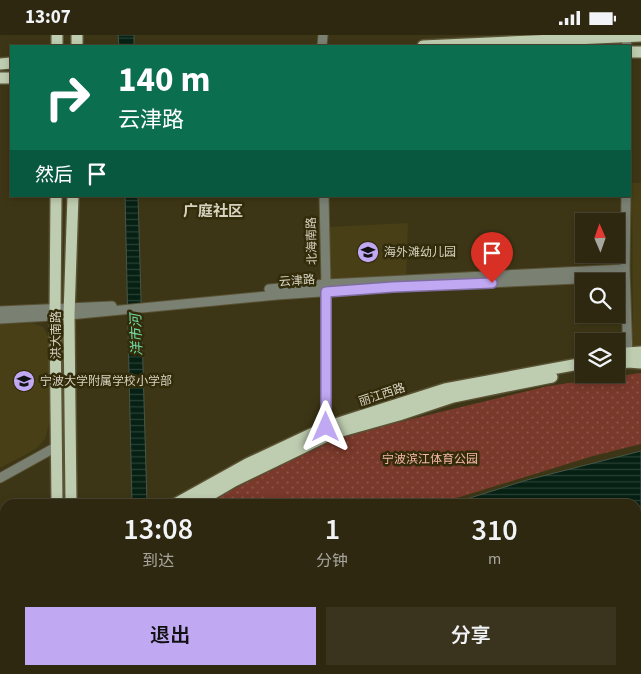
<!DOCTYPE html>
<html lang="zh">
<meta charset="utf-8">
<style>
:root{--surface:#2e2810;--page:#3a341e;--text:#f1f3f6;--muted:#a7a69f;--line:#494430;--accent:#c0a8f3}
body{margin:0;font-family:"Source Sans 3","Noto Sans SC",sans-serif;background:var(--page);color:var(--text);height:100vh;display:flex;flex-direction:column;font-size:19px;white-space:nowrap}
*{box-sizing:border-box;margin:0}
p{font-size:16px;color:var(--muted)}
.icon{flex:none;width:28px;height:28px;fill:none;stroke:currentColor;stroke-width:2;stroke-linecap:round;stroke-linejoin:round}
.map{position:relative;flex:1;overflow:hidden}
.drawer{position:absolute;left:0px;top:464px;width:641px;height:176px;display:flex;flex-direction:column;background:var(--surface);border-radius:15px 15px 0 0;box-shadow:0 2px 8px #0003,0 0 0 1px var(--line)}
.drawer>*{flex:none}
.hud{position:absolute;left:10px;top:10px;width:621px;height:152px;border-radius:0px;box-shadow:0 2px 8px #0003,0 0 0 1px var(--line);background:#0b6e4f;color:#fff;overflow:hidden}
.needle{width:32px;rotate:358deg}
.tools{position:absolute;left:575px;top:178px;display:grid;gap:10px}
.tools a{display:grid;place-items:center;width:50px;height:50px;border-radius:0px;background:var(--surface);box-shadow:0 2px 8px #0003,0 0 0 1px var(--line);font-size:25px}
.pin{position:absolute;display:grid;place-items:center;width:42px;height:42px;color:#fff;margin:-51px -21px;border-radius:50% 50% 50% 0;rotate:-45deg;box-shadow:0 0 5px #0007}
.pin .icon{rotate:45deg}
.me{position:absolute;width:55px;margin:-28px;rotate:0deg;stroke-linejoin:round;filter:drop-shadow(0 0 4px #0008)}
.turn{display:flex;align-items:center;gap:18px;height:105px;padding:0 25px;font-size:22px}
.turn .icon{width:65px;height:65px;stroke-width:2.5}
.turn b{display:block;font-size:35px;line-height:42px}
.then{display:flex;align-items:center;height:48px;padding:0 25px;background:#0003;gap:10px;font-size:19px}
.eta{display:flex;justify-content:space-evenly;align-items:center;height:85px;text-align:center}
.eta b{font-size:30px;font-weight:600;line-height:35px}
.cta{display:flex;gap:10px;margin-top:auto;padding:10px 25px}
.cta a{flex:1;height:58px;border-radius:0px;background:var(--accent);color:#111;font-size:20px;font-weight:600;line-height:58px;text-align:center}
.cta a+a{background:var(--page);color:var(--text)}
.status{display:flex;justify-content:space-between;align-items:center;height:35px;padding:0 25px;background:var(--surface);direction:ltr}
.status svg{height:14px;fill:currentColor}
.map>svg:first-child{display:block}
.built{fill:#483f16}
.park{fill:url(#park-dots)}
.pitch{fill:#79392b}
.water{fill:url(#water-rules);stroke:#455648}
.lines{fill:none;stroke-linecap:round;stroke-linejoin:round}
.minor-casing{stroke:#595235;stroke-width:11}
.major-casing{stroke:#595235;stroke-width:14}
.minor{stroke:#7a8173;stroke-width:9}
.major{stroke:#beccaf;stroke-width:11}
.route-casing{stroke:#7d6d9e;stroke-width:12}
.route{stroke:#c0a8f3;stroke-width:9}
.labels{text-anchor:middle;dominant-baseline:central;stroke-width:5;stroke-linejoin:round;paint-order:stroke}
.street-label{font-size:12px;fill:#d7d3c1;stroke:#332c0b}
.poi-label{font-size:12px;fill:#d7d3c1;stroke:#332c0b;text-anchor:start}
.park-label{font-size:12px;fill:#f7b9aa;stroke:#332c0b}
.water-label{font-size:14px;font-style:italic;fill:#71dda8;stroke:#332c0b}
.quarter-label{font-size:15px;font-weight:bold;fill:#d7d3c1;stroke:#332c0b}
</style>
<div class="status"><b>13:07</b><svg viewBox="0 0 49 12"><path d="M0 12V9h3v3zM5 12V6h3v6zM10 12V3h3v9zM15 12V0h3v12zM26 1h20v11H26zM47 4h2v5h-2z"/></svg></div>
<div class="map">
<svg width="641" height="639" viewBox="0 0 641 639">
<defs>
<pattern id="park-dots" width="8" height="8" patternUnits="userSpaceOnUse" patternTransform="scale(1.25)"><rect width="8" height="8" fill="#79392b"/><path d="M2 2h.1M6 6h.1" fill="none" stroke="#8b5548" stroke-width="1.8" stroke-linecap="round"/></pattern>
<pattern id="water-rules" width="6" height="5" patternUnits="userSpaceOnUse" patternTransform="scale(1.25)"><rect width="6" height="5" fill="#072014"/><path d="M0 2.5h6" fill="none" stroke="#2a4034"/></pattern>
</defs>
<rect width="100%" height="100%" fill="#3d3616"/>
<path class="built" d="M 632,148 L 641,148 L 641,315 L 633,315 Z
M 408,188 L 406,241 L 329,245 L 329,192 Z
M 32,288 L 43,292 L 49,303 L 49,389 L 45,404 L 36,414 L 0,433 L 0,289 Z"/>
<path class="park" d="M 641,338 L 641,409 L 593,421 L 437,469 L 208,469 L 222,460 L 337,402 L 548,351 Z
M 5,611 L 5,635 L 102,635 L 97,639 L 0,639 L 0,615 Z"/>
<path class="pitch" d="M 280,450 L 289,469 L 270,469 L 265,458 Z"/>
<path class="water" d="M 118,0 L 134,0 L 134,11 L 119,11 Z
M 125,161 L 138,161 L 147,469 L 132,469 Z
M 641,416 L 641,639 L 113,639 L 117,635 L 636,635 L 636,469 L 451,469 L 527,445 Z"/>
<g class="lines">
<g class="minor-casing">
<path id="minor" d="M 626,0 L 627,11
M 322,11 L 323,0
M 324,161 L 326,249 L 326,392 L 328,395
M 626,161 L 625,234 L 628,323
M 269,254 L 326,249 L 625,234
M 0,276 L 112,271
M 0,284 L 69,280 L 277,260 L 393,252 L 625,242
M 0,443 L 56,412"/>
</g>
<g class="major-casing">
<path id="major" d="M 57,0 L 57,11
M 77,0 L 77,11
M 423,11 L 641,1
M 630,17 L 641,17
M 0,29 L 11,28
M 0,43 L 11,43
M 56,161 L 55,281 L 57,469
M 616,321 L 627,318 L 641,317
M 616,330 L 628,327 L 641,328
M 71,469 L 69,280 L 73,161
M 175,469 L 247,429 L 326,392 L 445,354 L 584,328
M 195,469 L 234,446 L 331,399 L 399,380 L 453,362 L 552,342
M 0,586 L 5,582
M 0,601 L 5,597"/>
</g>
<use href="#minor" class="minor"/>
<use href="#major" class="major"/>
</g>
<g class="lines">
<g class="route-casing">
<path id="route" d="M 326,392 L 326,257 L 393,252 L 492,248"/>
</g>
<use href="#route" class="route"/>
</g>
<defs>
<g id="school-disc" transform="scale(1.125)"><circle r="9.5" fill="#c0a8f3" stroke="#332c0b"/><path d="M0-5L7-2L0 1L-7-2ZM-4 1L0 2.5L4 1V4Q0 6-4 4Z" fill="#111"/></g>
</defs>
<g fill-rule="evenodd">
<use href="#school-disc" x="368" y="217"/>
<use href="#school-disc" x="24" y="346"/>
</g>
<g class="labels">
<g class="street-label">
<text transform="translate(312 206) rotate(-91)">北海南路</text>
<text transform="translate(297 246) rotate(-4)">云津路</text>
<text transform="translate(56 300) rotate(-90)">洪大南路</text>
<text transform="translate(382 360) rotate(-18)">丽江西路</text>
</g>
<g class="poi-label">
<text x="384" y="217">海外滩幼儿园</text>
<text x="40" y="346">宁波大学附属学校小学部</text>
</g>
<g class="park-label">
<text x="430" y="424">宁波滨江体育公园</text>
</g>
<g class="water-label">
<text transform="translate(137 300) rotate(-92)">洋市河</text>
</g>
<g class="quarter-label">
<text x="213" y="176">广庭社区</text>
</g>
</g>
</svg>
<div class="tools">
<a><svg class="needle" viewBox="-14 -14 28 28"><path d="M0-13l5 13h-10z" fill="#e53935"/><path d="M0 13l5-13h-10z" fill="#a7a69f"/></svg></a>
<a><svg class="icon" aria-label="search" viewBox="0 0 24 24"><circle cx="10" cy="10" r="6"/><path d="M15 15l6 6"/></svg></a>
<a><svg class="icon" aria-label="layers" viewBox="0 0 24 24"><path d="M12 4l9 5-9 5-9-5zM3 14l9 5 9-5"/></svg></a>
</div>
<div class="pin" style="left:492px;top:248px;background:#d93025"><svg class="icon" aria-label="arrive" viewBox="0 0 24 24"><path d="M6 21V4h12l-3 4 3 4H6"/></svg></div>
<svg class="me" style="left:326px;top:392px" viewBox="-20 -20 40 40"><path d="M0-17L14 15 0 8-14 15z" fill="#c0a8f3" stroke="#fff" stroke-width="4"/></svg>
<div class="hud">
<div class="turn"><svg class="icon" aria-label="right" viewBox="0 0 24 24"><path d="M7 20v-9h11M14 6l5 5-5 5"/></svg><div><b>140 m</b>云津路</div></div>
<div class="then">然后<svg class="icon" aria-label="arrive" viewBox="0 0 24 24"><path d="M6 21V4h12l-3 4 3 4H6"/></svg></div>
</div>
<section class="drawer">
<div class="eta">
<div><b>13:08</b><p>到达</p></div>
<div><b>1</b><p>分钟</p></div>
<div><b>310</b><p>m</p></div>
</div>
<div class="cta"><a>退出</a><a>分享</a></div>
</section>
</div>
